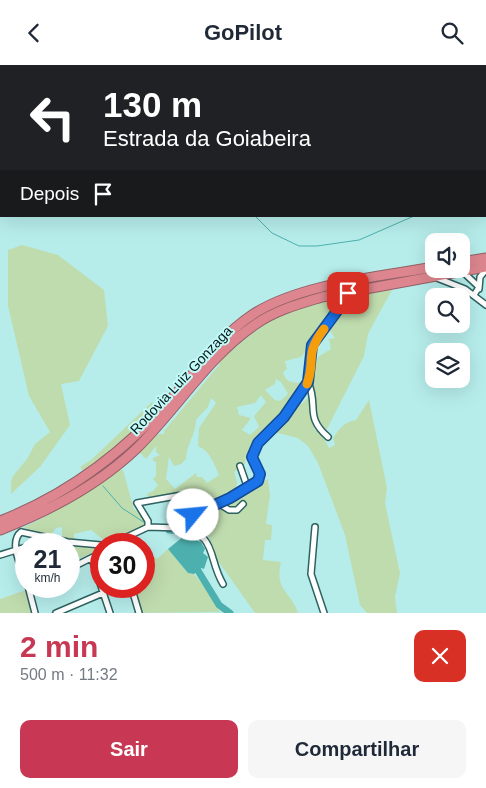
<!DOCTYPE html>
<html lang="pt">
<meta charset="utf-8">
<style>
:root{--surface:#fff;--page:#f6f6f7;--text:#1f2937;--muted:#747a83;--accent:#c83854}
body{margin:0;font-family:Helvetica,sans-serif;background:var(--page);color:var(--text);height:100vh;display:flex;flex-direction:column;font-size:19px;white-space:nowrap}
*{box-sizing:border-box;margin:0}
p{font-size:16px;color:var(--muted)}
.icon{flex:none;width:28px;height:28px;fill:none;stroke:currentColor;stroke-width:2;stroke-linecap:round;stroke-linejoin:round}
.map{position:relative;height:548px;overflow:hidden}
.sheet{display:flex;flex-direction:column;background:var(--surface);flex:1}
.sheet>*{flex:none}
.top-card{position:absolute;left:0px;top:0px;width:486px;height:152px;box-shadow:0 5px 20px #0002;background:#202124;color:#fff;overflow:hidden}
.buttons{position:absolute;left:425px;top:168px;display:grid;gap:10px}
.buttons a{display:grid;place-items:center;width:45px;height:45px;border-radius:10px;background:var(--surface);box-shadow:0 5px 20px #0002;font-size:25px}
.speed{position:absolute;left:15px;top:468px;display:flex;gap:10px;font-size:25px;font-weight:700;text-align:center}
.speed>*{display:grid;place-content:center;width:65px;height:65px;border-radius:50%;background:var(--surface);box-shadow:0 5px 20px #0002;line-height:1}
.speed small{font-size:12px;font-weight:400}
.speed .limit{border:8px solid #d22;background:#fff;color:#111}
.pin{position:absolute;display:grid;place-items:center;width:42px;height:42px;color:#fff;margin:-21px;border-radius:10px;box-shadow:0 2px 8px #0006}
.me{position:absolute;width:55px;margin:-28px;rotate:62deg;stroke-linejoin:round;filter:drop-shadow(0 0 4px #0008)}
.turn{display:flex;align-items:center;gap:18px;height:105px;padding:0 20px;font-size:22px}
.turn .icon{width:65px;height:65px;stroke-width:2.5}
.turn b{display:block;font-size:35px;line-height:42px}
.then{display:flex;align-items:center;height:48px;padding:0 20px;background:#0003;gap:10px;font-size:19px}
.round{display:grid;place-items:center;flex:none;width:52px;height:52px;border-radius:10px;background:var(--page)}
.summary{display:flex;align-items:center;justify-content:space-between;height:85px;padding:0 20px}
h1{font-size:30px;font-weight:600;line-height:38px;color:var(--accent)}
.action{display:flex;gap:10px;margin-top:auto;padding:10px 20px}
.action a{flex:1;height:58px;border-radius:10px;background:var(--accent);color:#fff;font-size:20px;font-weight:600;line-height:58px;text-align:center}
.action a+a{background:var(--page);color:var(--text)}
header{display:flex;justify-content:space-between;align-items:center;height:65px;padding:0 20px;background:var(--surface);font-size:22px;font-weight:600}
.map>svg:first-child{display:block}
.green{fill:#bfdcae;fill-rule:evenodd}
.water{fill:#4cb0ae}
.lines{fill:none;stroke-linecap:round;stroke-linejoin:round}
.stream{stroke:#4cb0ae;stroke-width:1}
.river{stroke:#4cb0ae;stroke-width:7}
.street-casing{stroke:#2e6261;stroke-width:8}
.highway-casing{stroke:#916066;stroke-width:11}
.street{stroke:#fff;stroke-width:5}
.highway{stroke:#dd868f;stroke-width:9}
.route-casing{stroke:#114b97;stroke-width:12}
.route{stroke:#1a73e8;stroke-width:9}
.slow{stroke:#f59e0b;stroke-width:9}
.labels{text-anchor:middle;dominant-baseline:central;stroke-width:4;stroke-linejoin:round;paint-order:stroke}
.street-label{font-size:14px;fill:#041919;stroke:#c3faf8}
</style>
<header><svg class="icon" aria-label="back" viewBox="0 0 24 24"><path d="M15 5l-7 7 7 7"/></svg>GoPilot<svg class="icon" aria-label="search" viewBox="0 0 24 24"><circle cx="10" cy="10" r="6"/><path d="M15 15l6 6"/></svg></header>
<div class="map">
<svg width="486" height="548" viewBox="0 0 486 548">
<rect width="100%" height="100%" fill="#b6edeb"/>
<path class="green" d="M 22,180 L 58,190 L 104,225 L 108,261 L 79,316 L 61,319 L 70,360 L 40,402 L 11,429 L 11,417 L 13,411 L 27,394 L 35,379 L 50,367 L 29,331 L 8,241 L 8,185 Z
M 393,223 L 368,269 L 364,291 L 326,366 L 315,358 L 314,325 L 310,317 L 318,292 L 331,284 L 329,274 L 335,273 L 328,263 L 349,231 Z
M 334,235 L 338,239 L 316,267 L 308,284 L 301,292 L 285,296 L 287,304 L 283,307 C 286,317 290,317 300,318 L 302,321 L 301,325 L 252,387 L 249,390 L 246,389 L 245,399 L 234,407 L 237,417 L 236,427 L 202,442 L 186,438 L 187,432 L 183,429 L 148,435 L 147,429 L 153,426 L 158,420 L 153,414 L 156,411 L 156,397 L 153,396 L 153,393 L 160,390 L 156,387 L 156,381 L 146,394 L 139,387 L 158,369 L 164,369 L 164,366 L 219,300 L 219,297 C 251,267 288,237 334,235 ZM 276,314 L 281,317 L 288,329 L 280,336 L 275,335 L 265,325 L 275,319 ZM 261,330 L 266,337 L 254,351 L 259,362 L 250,370 L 242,365 L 251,353 L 239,350 L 237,342 L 255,338 ZM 211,333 L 216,338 L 199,363 L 198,381 C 210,386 214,399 219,410 L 207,418 L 202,412 L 197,412 L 196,408 L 175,424 L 166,414 L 169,392 L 174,401 L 181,399 L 186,394 C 187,377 196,370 196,355 L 208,342 Z
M 311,329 L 314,364 L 322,370 L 329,383 L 335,380 L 333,373 C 340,363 344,357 356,355 L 369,335 L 387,423 L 385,438 L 400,508 L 395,532 L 397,548 L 367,548 L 360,540 L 345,470 L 318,398 L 308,381 L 298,373 L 274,367 L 299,337 L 302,339 Z
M 152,337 L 158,343 L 116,383 L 84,407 L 80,402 L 91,395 Z
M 119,405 L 123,405 L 134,445 L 140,447 L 147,459 L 109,479 L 91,465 L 74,469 L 74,475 L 62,474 L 62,462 L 56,463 L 51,470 L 23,463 L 70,438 Z
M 268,414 L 270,431 L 266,459 L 272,460 L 271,475 L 265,475 L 263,495 L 281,497 C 274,526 292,527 298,548 L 255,548 L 218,496 L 200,448 L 241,434 L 245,426 Z
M 69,479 L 101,481 L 101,484 L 76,495 Z
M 144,479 L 149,488 L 157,494 L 168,484 L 188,508 L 194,509 C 204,519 211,535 220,547 L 141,548 L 132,521 L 144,521 Z
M 26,525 L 32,548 L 0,548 L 0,534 Z"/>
<path class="water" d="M 184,471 L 201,477 L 205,484 L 203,488 L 208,492 L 204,504 L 201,503 L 194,509 L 188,508 L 168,484 Z"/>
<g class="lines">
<path class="stream" d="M 485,87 L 486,85
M 255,151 L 272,168 L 299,181 L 317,181 L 359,175 L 414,151
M 103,421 L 122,443 L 145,458"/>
<path class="river" d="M 169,465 L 184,466 L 186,480
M 194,499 L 219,540 L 230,548"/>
<g class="street-casing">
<path id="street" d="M 463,207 L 479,222 L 474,230
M 437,213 L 465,224 L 486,240
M 479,224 L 480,212 L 486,205
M 308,317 C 319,341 304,351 328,372
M 240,401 L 247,421
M 218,438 L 229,445 L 237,445 L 243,439
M 148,462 L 148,456 L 137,438 L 182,430
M 315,462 L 311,509 L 324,548
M 179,463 C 218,469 207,492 223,519
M 21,467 L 68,477 L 101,480
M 21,467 C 8,477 22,504 26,516
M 36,479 L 66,477
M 112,479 L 148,462 L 179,463 L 189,451 L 200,449 L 258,416 L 260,409 L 252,392 L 255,382 L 285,353 L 308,317 L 312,280 L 337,247 L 347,228
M 0,490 L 26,482
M 92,494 L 110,548
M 69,504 L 101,488
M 28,521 L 35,548
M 131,521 L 139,548
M 56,548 L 103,528"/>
</g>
<g class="highway-casing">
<path id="highway" d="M 461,197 L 486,193
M 0,456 C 67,430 124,387 171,334 C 197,306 219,272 252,250 C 299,219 378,212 434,202
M 0,465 C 49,446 98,420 136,384 C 177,344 209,290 256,259 C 276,245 299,239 322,232 L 486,202"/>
</g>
<use href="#street" class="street"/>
<use href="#highway" class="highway"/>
</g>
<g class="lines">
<g class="route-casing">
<path id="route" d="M 193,450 L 230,433 L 258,416 L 260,409 L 252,392 L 258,378 L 284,352 L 308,317 L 312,280 L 337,246 L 348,228"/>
</g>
<use href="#route" class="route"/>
<path class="slow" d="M 307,319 C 316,295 304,290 324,264"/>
</g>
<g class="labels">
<g class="street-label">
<text transform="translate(181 315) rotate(-47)">Rodovia Luiz Gonzaga</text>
</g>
</g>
</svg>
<div class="buttons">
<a><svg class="icon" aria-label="sound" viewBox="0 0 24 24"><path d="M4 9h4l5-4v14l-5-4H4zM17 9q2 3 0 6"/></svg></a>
<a><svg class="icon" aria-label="search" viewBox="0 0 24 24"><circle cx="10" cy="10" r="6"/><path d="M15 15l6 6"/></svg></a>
<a><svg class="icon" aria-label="layers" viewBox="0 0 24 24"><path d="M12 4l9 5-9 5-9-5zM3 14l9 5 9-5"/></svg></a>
</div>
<div class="speed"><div>21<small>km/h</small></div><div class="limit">30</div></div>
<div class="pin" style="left:348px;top:228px;background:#d93025"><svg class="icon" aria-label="arrive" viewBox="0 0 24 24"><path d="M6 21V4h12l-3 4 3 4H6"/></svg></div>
<svg class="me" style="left:193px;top:450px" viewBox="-20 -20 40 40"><circle r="19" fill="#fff"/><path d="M0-13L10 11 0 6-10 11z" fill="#1a73e8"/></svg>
<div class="top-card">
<div class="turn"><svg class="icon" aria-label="left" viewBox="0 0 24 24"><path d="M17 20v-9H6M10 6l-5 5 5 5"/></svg><div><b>130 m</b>Estrada da Goiabeira</div></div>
<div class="then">Depois<svg class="icon" aria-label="arrive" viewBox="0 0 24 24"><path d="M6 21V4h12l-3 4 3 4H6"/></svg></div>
</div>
</div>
<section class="sheet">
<div class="summary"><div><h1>2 min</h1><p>500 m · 11:32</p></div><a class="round" style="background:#d93025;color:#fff"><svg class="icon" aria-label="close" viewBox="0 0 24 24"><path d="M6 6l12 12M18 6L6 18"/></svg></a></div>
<div class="action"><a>Sair</a><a>Compartilhar</a></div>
</section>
